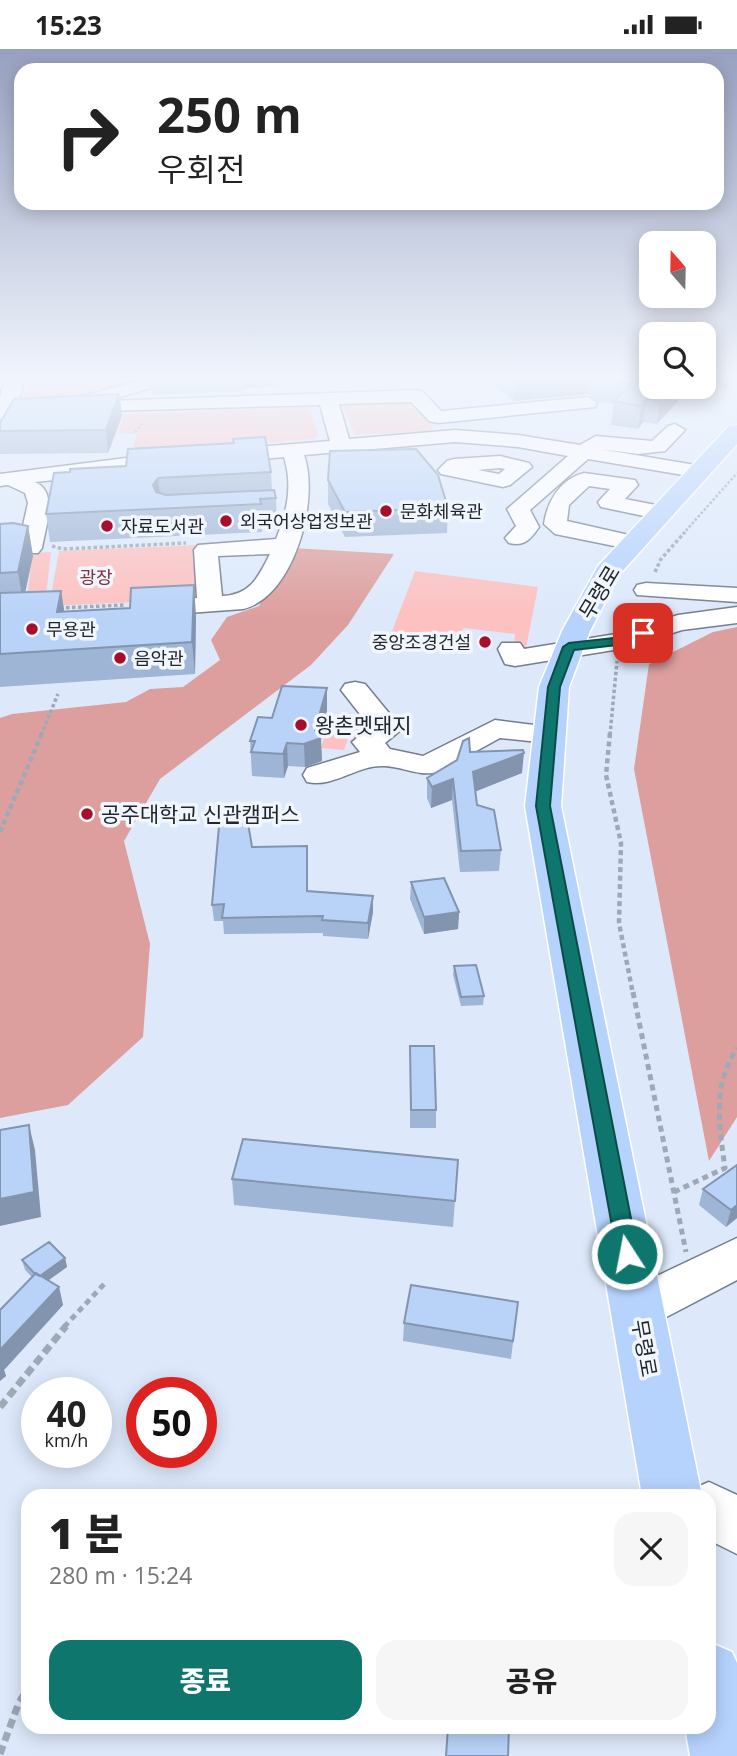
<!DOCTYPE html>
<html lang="ko">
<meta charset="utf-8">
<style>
:root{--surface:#fff;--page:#f6f6f6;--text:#222;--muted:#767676;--accent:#0f766e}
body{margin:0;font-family:"Open Sans","Noto Sans KR",sans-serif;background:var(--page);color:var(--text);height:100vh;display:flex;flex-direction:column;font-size:26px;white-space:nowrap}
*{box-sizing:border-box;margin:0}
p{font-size:23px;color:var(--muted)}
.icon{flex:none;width:38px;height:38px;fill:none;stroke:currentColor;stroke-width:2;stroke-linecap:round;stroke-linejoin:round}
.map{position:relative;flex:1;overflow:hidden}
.drawer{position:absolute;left:21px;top:1440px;width:695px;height:245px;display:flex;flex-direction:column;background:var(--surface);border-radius:21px;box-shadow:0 4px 18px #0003}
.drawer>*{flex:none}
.banner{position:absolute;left:14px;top:14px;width:710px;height:147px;border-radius:21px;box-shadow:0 4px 18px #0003;background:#fff;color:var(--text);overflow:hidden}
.needle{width:46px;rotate:340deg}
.buttons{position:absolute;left:639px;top:182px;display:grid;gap:14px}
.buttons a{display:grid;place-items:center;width:77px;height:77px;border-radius:14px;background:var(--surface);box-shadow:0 4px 18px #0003;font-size:35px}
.speed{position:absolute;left:21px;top:1328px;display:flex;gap:14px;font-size:35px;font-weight:700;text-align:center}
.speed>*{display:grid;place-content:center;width:91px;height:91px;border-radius:50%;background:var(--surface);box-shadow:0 4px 18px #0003;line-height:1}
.speed small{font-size:18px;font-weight:400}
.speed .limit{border:10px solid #d22;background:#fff;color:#111}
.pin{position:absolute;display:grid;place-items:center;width:60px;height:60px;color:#fff;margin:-30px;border-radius:14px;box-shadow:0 4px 10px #0006}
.me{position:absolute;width:77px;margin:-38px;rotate:349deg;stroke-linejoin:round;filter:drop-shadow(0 0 5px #0008)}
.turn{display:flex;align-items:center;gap:24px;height:147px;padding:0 28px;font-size:32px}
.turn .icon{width:91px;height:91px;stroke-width:2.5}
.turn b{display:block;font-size:49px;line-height:60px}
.round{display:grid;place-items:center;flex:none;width:74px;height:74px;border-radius:21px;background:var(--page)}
.overview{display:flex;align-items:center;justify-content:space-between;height:119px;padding:0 28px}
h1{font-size:42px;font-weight:800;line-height:52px}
.cta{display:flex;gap:14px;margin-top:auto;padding:14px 28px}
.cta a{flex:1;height:80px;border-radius:21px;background:var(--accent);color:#fff;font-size:28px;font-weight:800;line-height:80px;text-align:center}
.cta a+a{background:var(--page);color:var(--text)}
.status{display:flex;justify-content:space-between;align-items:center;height:49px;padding:0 35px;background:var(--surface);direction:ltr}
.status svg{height:19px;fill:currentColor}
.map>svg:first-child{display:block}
.green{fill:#fcc1c0}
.forest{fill:#dd9f9e}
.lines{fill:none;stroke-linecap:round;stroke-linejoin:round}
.minor-casing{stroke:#737e8e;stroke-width:3}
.major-casing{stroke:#fff;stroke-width:3}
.path-far4{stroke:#9ea8b6;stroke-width:2.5;stroke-dasharray:2.5 2;stroke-linecap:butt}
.path-far3{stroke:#9ea8b6;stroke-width:3.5;stroke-dasharray:3.5 2.5;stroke-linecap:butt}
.path-far2{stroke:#9ea8b6;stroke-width:4.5;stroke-dasharray:5 3.5;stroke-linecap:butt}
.path-far1{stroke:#9ea8b6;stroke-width:5;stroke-dasharray:6 4.5;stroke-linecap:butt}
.path{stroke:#9ea8b6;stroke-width:7;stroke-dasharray:9 5;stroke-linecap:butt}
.minor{fill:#fff;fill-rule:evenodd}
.major{fill:#b6d3fe;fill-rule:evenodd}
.wall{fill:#9fb5d5}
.shaded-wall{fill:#8294ae}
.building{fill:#b9d3f8;stroke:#8294ae;stroke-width:2}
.route{fill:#0f766e;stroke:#0a4d48;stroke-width:2}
.poi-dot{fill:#a70e2c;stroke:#f1f6fd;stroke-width:2.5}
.labels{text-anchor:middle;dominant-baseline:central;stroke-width:7;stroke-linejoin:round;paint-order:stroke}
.far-poi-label{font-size:18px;fill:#21262c;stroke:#f1f6fd;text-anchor:start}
.far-park-label{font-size:18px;fill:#803538;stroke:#f1f6fd}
.street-label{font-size:21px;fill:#21262c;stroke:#f1f6fd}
.poi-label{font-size:21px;fill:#21262c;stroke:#f1f6fd;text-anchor:start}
</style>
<div class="status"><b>15:23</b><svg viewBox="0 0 49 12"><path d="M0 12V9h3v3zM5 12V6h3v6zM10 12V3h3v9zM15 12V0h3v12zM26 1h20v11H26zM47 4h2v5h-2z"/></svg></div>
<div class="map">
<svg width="737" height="1707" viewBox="0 0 737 1707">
<rect width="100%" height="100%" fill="#dde9fb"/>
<path class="green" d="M 26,328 L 148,328 L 154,330 L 58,354 L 21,357 L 28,334 Z
M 410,351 L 433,377 L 430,382 L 355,386 L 342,355 Z
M 310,358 L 318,388 L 313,390 L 131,406 L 137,385 L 119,384 L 124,365 Z
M 199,496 L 202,550 L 49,557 L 59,502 Z
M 51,503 L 45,554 L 26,555 L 33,504 Z
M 415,522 L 538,538 L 526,599 L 514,597 L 515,585 L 464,579 L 451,594 L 388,593 Z
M 331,666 L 353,667 L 364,682 L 356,689 L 348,689 L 344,701 L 321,699 Z"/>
<path class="forest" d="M 293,499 L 394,505 L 348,576 L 311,616 L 160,730 L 124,792 L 150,895 L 143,988 L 68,1056 L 0,1069 L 0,669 L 12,665 L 126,653 L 150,640 L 183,638 L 220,611 L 211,591 L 227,568 L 259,557 Z
M 737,578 L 737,1068 L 709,1112 L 634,720 L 649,615 L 713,583 Z"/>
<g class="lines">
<g class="minor-casing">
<path id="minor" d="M 5,328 L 23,328 L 22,343 L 14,357 L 52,356 L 151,328 L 178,328 L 175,332 L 106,352 L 416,341 L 423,343 L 441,362 L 588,348 L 597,354 L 595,358 L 438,374 L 429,372 L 411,353 L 339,355 L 349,390 L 455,381 L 518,386 L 580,396 L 596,387 L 652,392 L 668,377 L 675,375 L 685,381 L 665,402 L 638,405 L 600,400 L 701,417 L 711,423 L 701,429 L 588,410 L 530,461 L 539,478 C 531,490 524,498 509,494 L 505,489 L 516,477 L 507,460 L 568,407 L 518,398 L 455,393 L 304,406 C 320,451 294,548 243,560 L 147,567 L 138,564 L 134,559 L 138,554 L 197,549 L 194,501 L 198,496 L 276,490 C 287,463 293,437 284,408 L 35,433 C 59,443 45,480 42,499 L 38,504 L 22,504 L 18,499 L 28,454 L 25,444 L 8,436 L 0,437 L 0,425 L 126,409 L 330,392 L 320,356 L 69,363 L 53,368 L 0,370 L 0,349 ZM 270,505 C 258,529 250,546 222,547 L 218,507 Z
M 500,407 L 529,414 L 532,418 L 510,436 L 503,438 L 441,425 L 438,421 L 447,412 L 454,410 ZM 500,419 L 505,420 L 499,425 L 478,421 Z
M 584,424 L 635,431 L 638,436 L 625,450 L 671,459 L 674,464 L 663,471 L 601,458 L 598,453 L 610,440 L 589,437 L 569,456 L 567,472 L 642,489 L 646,494 L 642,499 L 634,501 L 555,485 L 544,475 C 547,453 560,430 584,424 Z
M 646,534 L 737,539 L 737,553 L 637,546 L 634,541 L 637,536 Z
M 737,558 L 737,574 L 682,581 L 626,599 L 515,617 L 505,615 L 498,600 L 502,594 L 520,594 L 524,600 L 622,584 L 678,566 Z
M 355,633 L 365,635 L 402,680 L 385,694 L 390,700 L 423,707 L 495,671 L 558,679 L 563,685 L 558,691 L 548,694 L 500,689 L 438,723 C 418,728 402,717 383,717 C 357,716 334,739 307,733 L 303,726 L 307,719 L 360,703 L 352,693 L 370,678 L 341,641 L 345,635 Z
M 737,1189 L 737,1231 L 655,1274 L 638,1280 L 621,1274 L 614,1259 L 621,1244 Z
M 709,1433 L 737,1446 L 737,1505 L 709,1491 L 709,1447 L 687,1447 L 690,1441 Z"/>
</g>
<g class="major-casing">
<path id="major" d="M 737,376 L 737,395 L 619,526 L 590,582 L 569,638 L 561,757 L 702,1447 L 642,1447 L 525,757 L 539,638 L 562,582 L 598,517 L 729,377 Z
M 709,1593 L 732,1603 L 737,1614 L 737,1707 L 690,1707 L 685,1678 L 709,1678 Z"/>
</g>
<path class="path-far4" d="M 70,330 L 71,334
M 431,337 L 470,328
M 135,383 L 143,374
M 683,485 L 737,424"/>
<path class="path-far3" d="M 52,497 L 63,500 L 186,494
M 655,523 L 661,510 L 685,483
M 60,559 L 125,556
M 41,686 L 58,645
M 610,686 L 617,612"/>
<path class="path-far2" d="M 610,684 L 606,726 L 621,794 L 619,874 L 633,945
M 0,783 L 42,684"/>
<path class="path-far1" d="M 633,943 L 686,1203
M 674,1143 L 725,1119 C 719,1076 712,1038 737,999
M 64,1278 L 107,1232"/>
<path class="path" d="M 0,1358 L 66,1277
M 0,1705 L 19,1653 L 28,1640"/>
<use href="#minor" class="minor"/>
<use href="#major" class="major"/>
</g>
<path class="wall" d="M 150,328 L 315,328 L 315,335 L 273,337 L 243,340 L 243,342 L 152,346 Z
M 481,328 L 651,328 L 651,338 L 680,338 L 678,352 L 657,375 L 643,373 L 638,380 L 611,376 L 614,355 L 599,353 L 588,345 L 514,352 Z
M 704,328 L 736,328 L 724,340 L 704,336 Z
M 119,345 L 122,367 L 108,404 L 0,405 L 0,374 Z
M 233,390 L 271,423 L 272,441 L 276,449 L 277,477 L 262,478 L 262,483 L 50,493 L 46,465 L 70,423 L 126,417 L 234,394 Z
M 328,431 L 448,459 L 447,484 L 345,488 L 328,455 Z
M 0,475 L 28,477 L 33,507 L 25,543 L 61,542 L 64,562 L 196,567 L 195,625 L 0,638 Z
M 327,662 L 320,687 L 322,712 L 305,718 L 288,717 L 284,729 L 252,727 L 250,692 L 272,669 Z
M 470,703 L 522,724 L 475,742 L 477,756 L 501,801 L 499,822 L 460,823 L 452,751 L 431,759 L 427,749 L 427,729 Z
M 252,798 L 308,813 L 308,842 L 373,863 L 368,890 L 323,887 L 323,884 L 224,885 L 223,872 L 214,872 L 212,856 Z
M 411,833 L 459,863 L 458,880 L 424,885 L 410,850 Z
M 454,917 L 484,947 L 483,956 L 461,957 L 453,926 Z
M 410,997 L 436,1061 L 436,1079 L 410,1079 Z
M 458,1111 L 453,1178 L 234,1156 L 232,1130 Z
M 737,1116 L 737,1169 L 726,1178 L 699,1156 L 703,1140 Z
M 65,1209 L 67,1218 L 48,1232 L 59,1238 L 63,1256 L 4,1321 L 6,1327 L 0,1332 L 0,1261 L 32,1228 L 25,1221 L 22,1211 Z
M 518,1253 L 511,1310 L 403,1292 L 404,1274 Z"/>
<path class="shaded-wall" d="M 242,328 L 273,328 L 273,337 L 243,340 Z
M 536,328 L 590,328 L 588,345 L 514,352 L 515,330 Z
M 726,328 L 736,328 L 724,340 Z
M 673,338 L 680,338 L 678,352 L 657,375 L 660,352 Z
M 119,345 L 122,367 L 108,404 L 106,381 Z
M 647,350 L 643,373 L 638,380 L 641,357 Z
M 158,429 L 161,456 L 153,436 Z
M 28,477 L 33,507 L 23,553 L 18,523 Z
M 194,536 L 196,567 L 195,625 L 192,593 Z
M 61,542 L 66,573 L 57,563 Z
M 327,639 L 327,662 L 320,689 L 321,689 L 322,712 L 305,718 L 304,695 L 315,681 Z
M 287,694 L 288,717 L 284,729 L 283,705 Z
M 524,704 L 522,724 L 472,744 L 473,723 Z
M 453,730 L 452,751 L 431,759 L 432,738 Z
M 373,847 L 373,863 L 368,890 L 368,874 Z
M 459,863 L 458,880 L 424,885 L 424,868 Z
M 29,1076 L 35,1101 L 41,1168 L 0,1177 L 0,1150 Z
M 737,1156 L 737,1169 L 726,1178 L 731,1161 Z
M 65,1209 L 67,1218 L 40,1237 L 38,1228 Z
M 59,1238 L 63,1256 L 4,1321 L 6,1327 L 0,1332 L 0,1301 Z"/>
<path class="building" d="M 513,328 L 536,328 L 515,330 Z
M 598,328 L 651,328 L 651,338 L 673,338 L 660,352 L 647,350 L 641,357 L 614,352 L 633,334 L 602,330 Z
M 119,345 L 106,381 L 0,382 L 0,374 L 14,350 Z
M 265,388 L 271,423 L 158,429 L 153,436 L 156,443 L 166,446 L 274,441 L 276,449 L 260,450 L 261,455 L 46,465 L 54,424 L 70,423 L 70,420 L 126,417 L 128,400 L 234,394 L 233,390 Z
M 416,400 L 438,426 L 448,459 L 345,463 L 328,431 L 330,402 Z
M 13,474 L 28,477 L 18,523 L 0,524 L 0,475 Z
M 194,536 L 192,593 L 0,605 L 0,544 L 61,542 L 57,563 L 130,559 L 131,539 Z
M 282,637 L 327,639 L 315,681 L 321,689 L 304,695 L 287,694 L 283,705 L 251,703 L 255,692 L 250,692 L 258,668 L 272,669 Z
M 469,689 L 470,703 L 523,701 L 524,704 L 473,723 L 477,756 L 494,761 L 501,801 L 461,802 L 453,730 L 432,738 L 427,729 L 457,711 L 463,692 Z
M 248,774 L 252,798 L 307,797 L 307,842 L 373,847 L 368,874 L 322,871 L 323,867 L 222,869 L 224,855 L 212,856 L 219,777 Z
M 444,829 L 459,863 L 424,868 L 411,833 Z
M 476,916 L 484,947 L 461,948 L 454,917 Z
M 410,997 L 434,997 L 436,1061 L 411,1061 Z
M 29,1076 L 34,1143 L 0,1150 L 0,1081 Z
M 243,1090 L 458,1111 L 455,1152 L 232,1130 Z
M 737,1116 L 737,1156 L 731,1161 L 703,1140 Z
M 49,1193 L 65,1209 L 40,1227 L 35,1225 L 22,1211 Z
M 36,1224 L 59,1238 L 0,1301 L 0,1261 Z
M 411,1236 L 518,1253 L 513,1292 L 404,1274 Z
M 448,1678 L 509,1678 L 508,1707 L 446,1707 Z"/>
<linearGradient id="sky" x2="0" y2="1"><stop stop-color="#97a0bf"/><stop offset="0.58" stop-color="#f0f5fd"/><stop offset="1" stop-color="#f0f5fd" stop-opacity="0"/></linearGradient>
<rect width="737" height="567" fill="url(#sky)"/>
<path class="route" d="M 643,580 L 647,581 L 647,586 L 626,595 L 574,601 L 560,638 L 550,757 L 638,1205 L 635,1211 L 627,1214 L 620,1211 L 617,1205 L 536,757 L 548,638 L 563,598 L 569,594 L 623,588 Z"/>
<g class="poi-dot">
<circle cx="386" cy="462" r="7"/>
<circle cx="226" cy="472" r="7"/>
<circle cx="107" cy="477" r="7"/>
<circle cx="32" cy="580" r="7"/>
<circle cx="485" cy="593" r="7"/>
<circle cx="120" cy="609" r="7"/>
<circle cx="301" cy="676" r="7"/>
<circle cx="87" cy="765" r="7"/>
</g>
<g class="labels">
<g class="far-poi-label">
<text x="400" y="462">문화체육관</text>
<text x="240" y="472">외국어상업정보관</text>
<text x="121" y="477">자료도서관</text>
<text x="46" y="580">무용관</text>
<text x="471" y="593" text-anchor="end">중앙조경건설</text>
<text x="134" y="609">음악관</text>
</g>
<g class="far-park-label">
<text x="96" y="528">광장</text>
</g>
<g class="street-label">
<text transform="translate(599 543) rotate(-59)">무령로</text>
<text transform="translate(645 1299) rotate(80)">무령로</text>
</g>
<g class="poi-label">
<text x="315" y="676">왕촌멧돼지</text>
<text x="101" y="765">공주대학교 신관캠퍼스</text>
</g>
</g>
</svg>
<div class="buttons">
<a><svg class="needle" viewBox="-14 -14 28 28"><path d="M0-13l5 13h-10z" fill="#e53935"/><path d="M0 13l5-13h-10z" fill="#767676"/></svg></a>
<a><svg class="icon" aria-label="search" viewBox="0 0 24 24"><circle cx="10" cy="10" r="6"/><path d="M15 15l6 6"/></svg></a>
</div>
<div class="speed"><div>40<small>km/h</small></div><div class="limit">50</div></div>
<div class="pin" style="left:643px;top:584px;background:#d93025"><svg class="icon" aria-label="arrive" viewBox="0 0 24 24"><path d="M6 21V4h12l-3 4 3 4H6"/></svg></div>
<svg class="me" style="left:627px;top:1205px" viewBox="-20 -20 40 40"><circle r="17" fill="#0f766e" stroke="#fff" stroke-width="3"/><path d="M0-11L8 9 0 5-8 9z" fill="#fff"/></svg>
<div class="banner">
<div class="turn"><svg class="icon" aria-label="right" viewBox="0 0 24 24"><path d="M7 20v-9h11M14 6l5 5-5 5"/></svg><div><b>250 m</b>우회전</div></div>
</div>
<section class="drawer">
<div class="overview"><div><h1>1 분</h1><p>280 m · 15:24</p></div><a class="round"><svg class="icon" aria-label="close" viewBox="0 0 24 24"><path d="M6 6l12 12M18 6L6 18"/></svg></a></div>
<div class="cta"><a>종료</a><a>공유</a></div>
</section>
</div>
